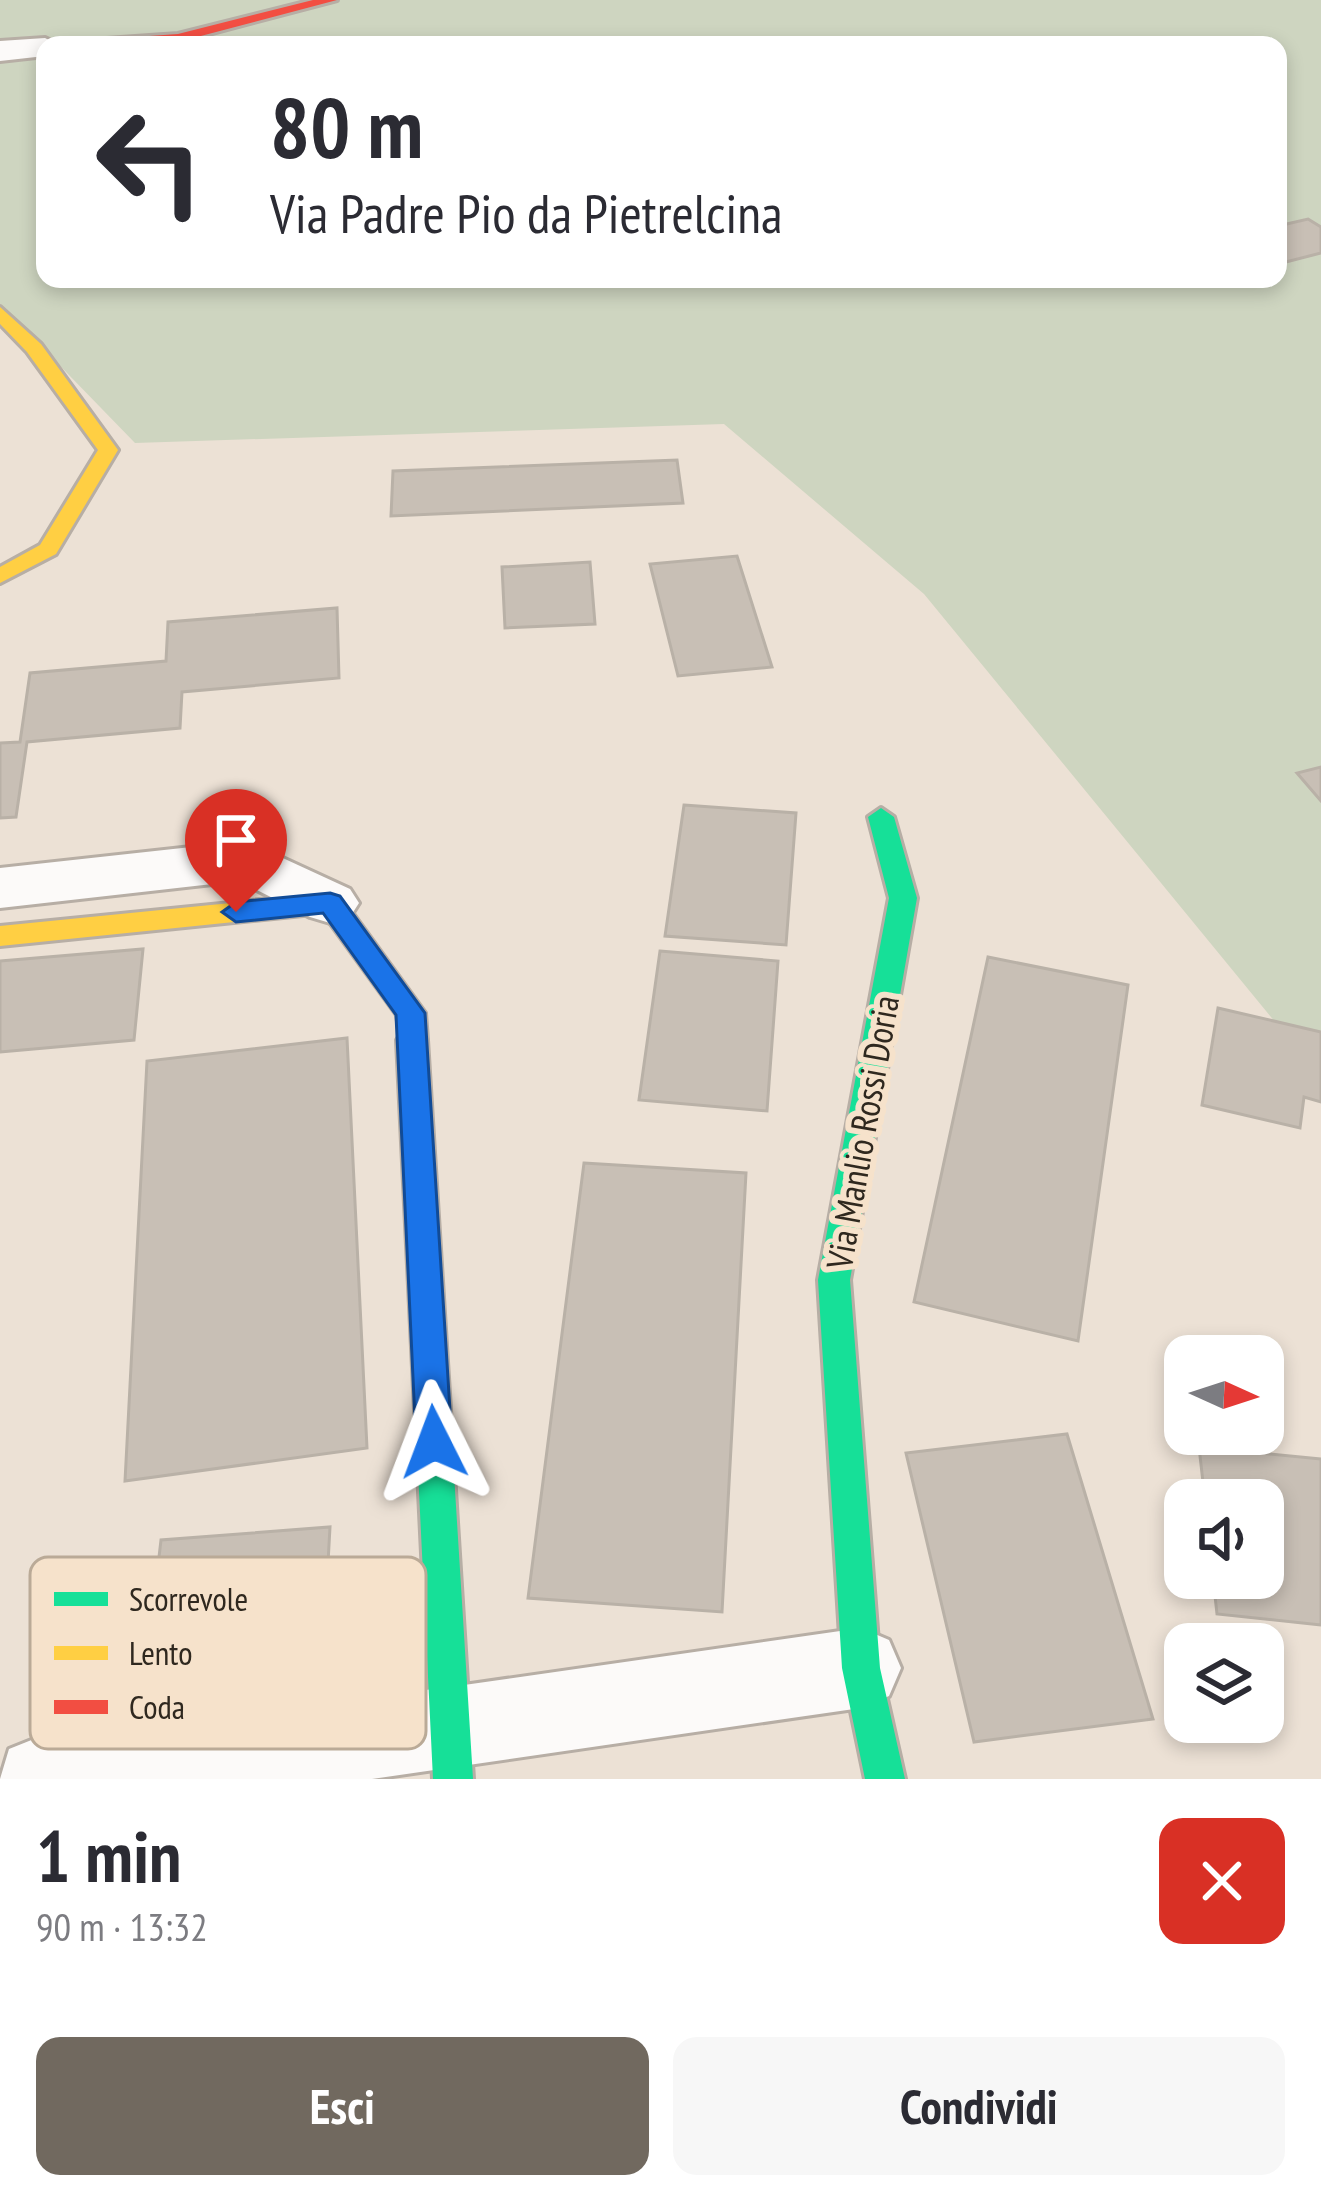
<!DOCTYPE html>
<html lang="it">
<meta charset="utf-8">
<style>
:root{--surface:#fff;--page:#f7f7f7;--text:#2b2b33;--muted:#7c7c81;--accent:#71695f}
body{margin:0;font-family:"PT Sans Narrow",sans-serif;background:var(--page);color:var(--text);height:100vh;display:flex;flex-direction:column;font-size:45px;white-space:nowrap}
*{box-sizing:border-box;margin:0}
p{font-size:39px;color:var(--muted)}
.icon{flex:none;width:66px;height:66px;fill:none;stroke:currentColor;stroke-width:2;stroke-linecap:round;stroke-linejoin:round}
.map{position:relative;height:1779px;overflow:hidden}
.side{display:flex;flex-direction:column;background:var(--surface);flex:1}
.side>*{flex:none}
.banner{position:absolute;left:36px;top:36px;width:1251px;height:252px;border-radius:24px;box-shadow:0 6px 18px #0003;background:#fff;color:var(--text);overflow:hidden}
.needle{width:78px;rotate:93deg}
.tools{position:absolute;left:1164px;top:1335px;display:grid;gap:24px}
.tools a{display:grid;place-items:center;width:120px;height:120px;border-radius:24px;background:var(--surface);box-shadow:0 6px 18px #0003;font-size:60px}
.pin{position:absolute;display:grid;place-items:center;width:102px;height:102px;color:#fff;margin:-123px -51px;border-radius:50% 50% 50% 0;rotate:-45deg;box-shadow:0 0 12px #0007}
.pin .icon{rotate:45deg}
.me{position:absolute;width:132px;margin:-66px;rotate:357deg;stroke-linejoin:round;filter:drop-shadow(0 0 9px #0008)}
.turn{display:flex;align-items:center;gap:42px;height:252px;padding:0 36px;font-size:54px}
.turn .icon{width:156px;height:156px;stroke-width:2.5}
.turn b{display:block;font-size:84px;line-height:102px}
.round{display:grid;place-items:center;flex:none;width:126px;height:126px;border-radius:24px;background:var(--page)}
.summary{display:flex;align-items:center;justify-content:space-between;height:204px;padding:0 36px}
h1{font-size:72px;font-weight:700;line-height:90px}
.button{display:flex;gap:24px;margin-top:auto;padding:24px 36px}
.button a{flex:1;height:138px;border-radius:24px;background:var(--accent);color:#fff;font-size:48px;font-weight:700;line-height:138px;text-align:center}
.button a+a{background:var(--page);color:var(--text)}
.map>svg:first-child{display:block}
.green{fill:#ced5c0;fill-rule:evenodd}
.building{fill:#c8bfb5;stroke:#b9b1a7;stroke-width:3}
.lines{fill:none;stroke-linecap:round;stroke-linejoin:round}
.street-casing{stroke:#b7aea5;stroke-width:6}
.fast-casing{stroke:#b7aea5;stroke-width:6}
.slow-casing{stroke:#b7aea5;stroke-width:6}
.jam-casing{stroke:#b7aea5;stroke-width:6}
.street{fill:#fcfaf9;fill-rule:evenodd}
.fast{fill:#16e098;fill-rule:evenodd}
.slow{fill:#ffcf43;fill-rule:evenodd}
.jam{fill:#f24e42;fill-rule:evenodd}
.route{fill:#1a73e8;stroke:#114b97;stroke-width:3}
.labels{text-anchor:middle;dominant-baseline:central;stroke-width:12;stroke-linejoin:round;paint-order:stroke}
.street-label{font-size:36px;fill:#2f281f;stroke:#f6e2cb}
.key{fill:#f6e2cb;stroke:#baaa97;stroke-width:3}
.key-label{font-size:33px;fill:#2f281f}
</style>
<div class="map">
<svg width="1321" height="1779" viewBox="0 0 1321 1779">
<rect width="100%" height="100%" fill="#ece1d5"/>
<path class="green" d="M 0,0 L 1321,0 L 1321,1078 L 924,594 L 724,424 L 135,443 L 0,304 ZM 45,45 L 1278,45 L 1278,279 L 45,279 Z"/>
<path class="building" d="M 1308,219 L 1321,227 L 1321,253 L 1278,264 L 1278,226 Z
M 677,460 L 683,503 L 391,516 L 393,471 Z
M 737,556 L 772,667 L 678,676 L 650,564 Z
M 590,562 L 595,624 L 505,628 L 502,567 Z
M 337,608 L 339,678 L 182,692 L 180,728 L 27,742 L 16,817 L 0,818 L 0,743 L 20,742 L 30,673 L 166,661 L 168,622 Z
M 1321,767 L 1321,801 L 1297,773 Z
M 684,805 L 796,813 L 786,945 L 665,936 Z
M 143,949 L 134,1040 L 0,1052 L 0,961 Z
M 660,951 L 778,961 L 767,1111 L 639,1100 Z
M 988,957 L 1128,985 L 1078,1341 L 914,1302 Z
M 1218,1008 L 1321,1032 L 1321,1102 L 1304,1097 L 1300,1128 L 1202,1105 Z
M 347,1038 L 367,1448 L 125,1481 L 147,1061 Z
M 584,1163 L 746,1173 L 722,1612 L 528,1598 Z
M 1067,1434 L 1153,1719 L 974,1742 L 906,1453 Z
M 1199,1447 L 1321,1459 L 1321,1625 L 1217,1614 L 1213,1578 L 1263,1578 L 1263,1500 L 1205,1500 Z
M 330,1527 L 322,1671 L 144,1685 L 161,1540 Z"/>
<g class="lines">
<g class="street-casing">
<path id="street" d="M 45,38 L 59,45 L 45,45 L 45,56 L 0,61 L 0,41 Z
M 246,841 L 350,889 L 359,903 L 350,917 L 330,923 L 310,917 L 239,881 L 0,908 L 0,868 Z
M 861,1628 L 889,1640 L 901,1668 L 889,1696 L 861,1708 L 372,1779 L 0,1779 L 9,1749 L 39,1737 L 450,1687 Z"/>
</g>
<g class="fast-casing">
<path id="fast" d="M 881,808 L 894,817 L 917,898 L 850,1280 L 880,1668 L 905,1779 L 865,1779 L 842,1668 L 818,1280 L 889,898 L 868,817 Z
M 412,1029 L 422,1032 L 427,1040 L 473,1779 L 433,1779 L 397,1040 L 402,1032 Z"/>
</g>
<g class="slow-casing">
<path id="slow" d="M 0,307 L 41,344 L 118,450 L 56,554 L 0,583 L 0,567 L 40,545 L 98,450 L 27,352 L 0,324 Z
M 330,893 L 340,896 L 425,1013 L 427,1040 L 422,1048 L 402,1048 L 397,1015 L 323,913 L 0,946 L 0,926 Z"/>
</g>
<g class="jam-casing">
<path id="jam" d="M 313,0 L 337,0 L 178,42 L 71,45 L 78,41 L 178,34 Z"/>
</g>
<use href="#street" class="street"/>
<use href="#fast" class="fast"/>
<use href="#slow" class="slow"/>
<use href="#jam" class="jam"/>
</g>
<path class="route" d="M 330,893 L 340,896 L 425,1013 L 452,1442 L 447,1454 L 434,1459 L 422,1454 L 416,1442 L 396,1015 L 323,913 L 236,922 L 222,912 L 236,902 Z"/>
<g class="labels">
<g class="street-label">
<text transform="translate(862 1132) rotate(-80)">Via Manlio Rossi Doria</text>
</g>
</g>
<rect x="30" y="1557" width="396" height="192" rx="18" class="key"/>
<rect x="54" y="1592" width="54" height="14" fill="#16e098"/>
<rect x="54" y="1646" width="54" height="14" fill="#ffcf43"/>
<rect x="54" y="1700" width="54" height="14" fill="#f24e42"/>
<g class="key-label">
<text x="129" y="1611">Scorrevole</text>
<text x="129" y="1665">Lento</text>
<text x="129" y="1719">Coda</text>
</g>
</svg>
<div class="tools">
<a><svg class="needle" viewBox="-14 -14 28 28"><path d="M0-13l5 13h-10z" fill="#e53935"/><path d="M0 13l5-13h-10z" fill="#7c7c81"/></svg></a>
<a><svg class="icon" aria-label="sound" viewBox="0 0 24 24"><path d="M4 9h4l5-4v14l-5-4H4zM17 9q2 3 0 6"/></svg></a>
<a><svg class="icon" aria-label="layers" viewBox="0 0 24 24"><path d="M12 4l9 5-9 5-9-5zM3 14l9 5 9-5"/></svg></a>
</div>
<div class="pin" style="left:236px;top:912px;background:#d93025"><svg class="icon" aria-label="arrive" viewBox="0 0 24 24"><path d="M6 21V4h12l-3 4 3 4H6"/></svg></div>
<svg class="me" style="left:434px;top:1442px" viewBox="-20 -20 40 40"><path d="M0-17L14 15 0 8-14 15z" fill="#1a73e8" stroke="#fff" stroke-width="4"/></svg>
<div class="banner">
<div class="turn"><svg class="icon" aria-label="left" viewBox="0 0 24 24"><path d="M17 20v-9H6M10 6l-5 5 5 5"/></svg><div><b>80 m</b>Via Padre Pio da Pietrelcina</div></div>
</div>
</div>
<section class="side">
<div class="summary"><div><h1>1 min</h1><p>90 m · 13:32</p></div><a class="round" style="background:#d93025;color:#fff"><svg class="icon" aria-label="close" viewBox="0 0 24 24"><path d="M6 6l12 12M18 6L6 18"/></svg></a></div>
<div class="button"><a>Esci</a><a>Condividi</a></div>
</section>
